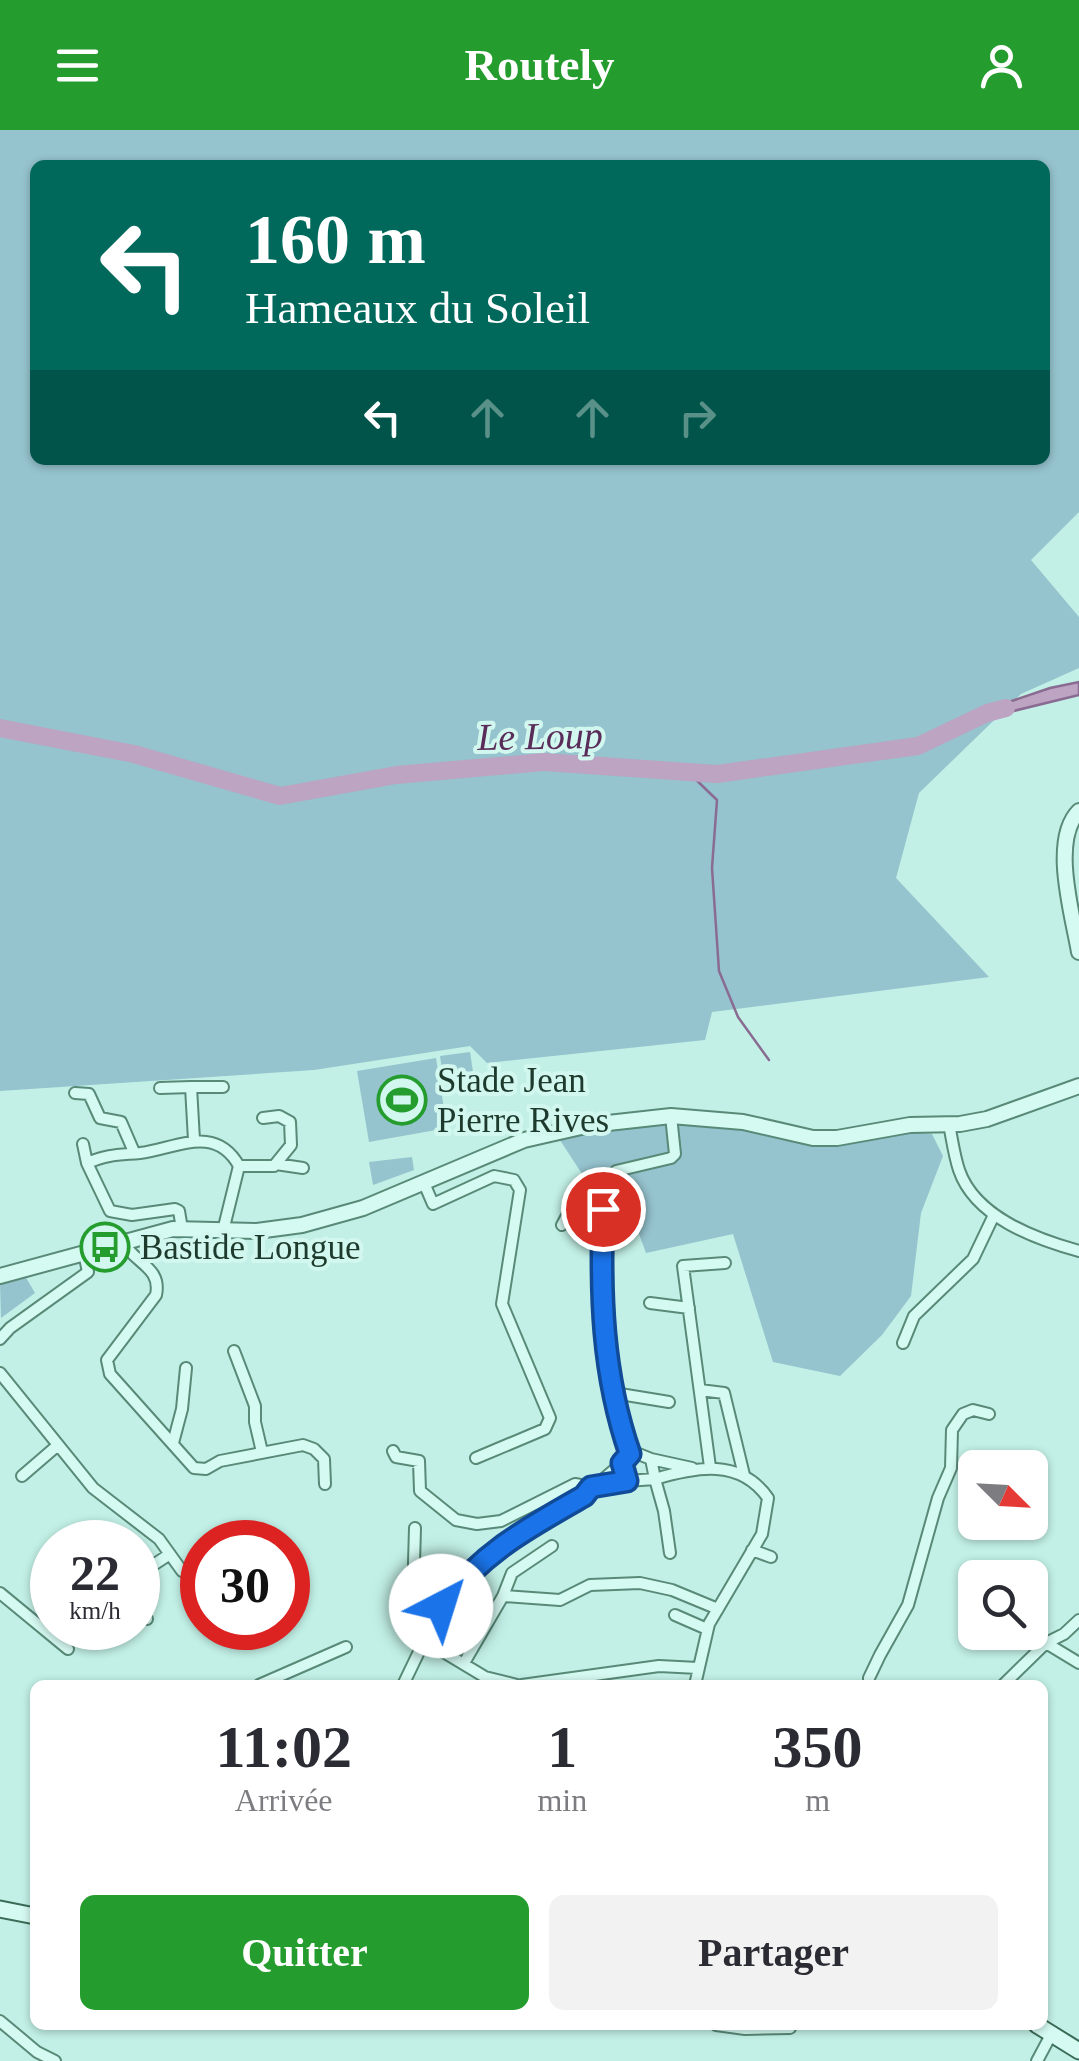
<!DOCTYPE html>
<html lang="fr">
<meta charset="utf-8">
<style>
:root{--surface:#fff;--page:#f2f2f3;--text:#2b2b33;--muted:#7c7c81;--accent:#259c2e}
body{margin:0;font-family:Georgia,serif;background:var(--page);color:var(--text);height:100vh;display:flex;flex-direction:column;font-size:38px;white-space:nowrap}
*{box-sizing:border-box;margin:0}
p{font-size:32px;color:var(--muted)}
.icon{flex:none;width:55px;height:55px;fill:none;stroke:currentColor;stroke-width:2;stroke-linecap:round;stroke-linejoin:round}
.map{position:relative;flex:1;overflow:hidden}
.drawer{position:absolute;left:30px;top:1550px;width:1018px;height:350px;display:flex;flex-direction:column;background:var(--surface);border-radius:15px;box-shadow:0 2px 8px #0004}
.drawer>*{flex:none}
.top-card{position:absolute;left:30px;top:30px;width:1020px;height:305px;border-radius:15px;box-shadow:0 2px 8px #0004;background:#00695c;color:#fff;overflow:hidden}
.needle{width:65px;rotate:114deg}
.buttons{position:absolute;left:958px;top:1320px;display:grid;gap:20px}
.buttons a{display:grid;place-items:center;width:90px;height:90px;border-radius:15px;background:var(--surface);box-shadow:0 2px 8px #0004;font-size:50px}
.speed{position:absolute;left:30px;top:1390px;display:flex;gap:20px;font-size:50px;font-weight:700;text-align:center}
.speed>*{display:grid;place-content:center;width:130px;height:130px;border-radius:50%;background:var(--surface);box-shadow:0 2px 8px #0004;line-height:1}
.speed small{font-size:25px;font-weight:400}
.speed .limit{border:15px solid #d22;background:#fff;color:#111}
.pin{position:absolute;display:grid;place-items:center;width:85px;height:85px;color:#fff;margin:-42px;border:5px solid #fff;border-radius:50%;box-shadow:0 2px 10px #0007}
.me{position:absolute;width:110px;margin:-55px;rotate:40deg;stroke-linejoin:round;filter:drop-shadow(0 0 8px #0008)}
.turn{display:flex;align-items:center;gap:35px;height:210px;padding:0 50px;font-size:45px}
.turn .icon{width:130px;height:130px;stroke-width:2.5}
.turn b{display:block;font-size:70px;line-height:85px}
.lanes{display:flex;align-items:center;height:95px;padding:0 50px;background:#0003;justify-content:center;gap:50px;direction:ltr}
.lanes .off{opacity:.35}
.eta{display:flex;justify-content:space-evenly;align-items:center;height:170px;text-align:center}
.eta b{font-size:60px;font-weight:600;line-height:70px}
.cta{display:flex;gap:20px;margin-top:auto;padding:20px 50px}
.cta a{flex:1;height:115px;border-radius:15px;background:var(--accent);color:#fff;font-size:40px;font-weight:600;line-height:115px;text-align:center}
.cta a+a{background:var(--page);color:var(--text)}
header{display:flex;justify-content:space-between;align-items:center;height:130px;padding:0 50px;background:var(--accent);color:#fff;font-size:45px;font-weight:600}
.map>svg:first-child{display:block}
.green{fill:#95c3ce;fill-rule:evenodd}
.water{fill:#bca4c2;stroke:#8a6b91;stroke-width:2.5}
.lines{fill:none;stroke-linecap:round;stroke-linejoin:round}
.stream{stroke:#8a6b91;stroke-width:2.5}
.river{stroke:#bca4c2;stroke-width:18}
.minor-casing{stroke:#588a77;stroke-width:14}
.tertiary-casing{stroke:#588a77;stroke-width:18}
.secondary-casing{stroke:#3b6c58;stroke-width:19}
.minor{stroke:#d5faf2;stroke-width:10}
.tertiary{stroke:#d5faf2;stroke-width:14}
.secondary{stroke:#d5faf2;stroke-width:15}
.route-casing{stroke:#114b97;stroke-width:25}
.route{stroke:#1a73e8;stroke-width:18}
.labels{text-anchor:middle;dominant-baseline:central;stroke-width:8;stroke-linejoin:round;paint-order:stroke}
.poi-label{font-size:35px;fill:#1d3a2d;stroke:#d2f7ef;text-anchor:start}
.water-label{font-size:38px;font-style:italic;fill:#5a2c59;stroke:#d2f7ef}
</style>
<header><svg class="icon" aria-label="menu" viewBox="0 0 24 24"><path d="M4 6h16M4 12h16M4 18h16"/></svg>Routely<svg class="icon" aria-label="person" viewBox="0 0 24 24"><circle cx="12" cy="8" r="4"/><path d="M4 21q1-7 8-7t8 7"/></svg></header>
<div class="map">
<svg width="1079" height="1931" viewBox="0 0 1079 1931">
<rect width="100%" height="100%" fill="#c2f0e6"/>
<path class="green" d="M 0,0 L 1079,0 L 1079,382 L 1031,430 L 1079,487 L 1079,538 L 1021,564 L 919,663 L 896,748 L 989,847 L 712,882 L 705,910 L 487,933 L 470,916 L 314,940 L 0,961 ZM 35,35 L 1045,35 L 1045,330 L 35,330 Z
M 470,922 L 473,942 L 443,946 L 440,926 Z
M 436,928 L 447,998 L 369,1012 L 357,941 Z
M 755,989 L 842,1012 L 901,1001 L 932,1004 L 943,1026 L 921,1083 L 911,1166 L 882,1205 L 840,1246 L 773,1232 L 733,1104 L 646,1123 L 621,1055 L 620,1041 L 588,1053 L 558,1007 L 655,990 Z
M 412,1027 L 414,1040 L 373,1055 L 369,1032 Z
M 25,1146 L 35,1163 L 1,1188 L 0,1153 Z"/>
<path class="water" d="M 1079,552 L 1079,565 L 989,587 L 985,580 L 1050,558 Z"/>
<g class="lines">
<path class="stream" d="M 688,642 L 717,670 L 712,738 L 719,841 L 738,887 L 769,930"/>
<path class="river" d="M 0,598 L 134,624 L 280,666 L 396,645 L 544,632 L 717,644 L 918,616 L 987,583 L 1006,578"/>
<g class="minor-casing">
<path id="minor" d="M 191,957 L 223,957
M 160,958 L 191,957 L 194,1010
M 75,963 L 89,964 L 100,988 L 121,992 L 134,1022
M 949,994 C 952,1009 954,1025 959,1040 C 975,1087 1035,1109 1079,1121
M 83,1014 L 87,1033
M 276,1034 L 303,1038
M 239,1036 L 274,1036 L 291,1015 L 290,992 L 279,986 L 263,988
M 424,1053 L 433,1074 L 494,1046 L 514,1050 L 520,1060 L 502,1174 L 550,1288 L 545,1299 L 476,1328
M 562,1095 L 576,1069 L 593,1062 L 606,1063
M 182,1099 L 179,1081 L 175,1079 L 132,1085 L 110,1081 L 87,1033 C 109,1024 118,1025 140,1023 C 175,1019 215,993 239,1036 L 223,1101
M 123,1112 C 134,1133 162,1137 156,1165 L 107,1230 L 110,1244 L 194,1338 L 206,1339 L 220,1331 L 303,1315 L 314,1319 L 324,1329 L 325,1354
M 650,1173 L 689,1178
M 0,1209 L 10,1198 L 88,1142 L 84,1123
M 903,1213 L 914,1186 L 973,1129 L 994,1085
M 234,1221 L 255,1276 L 255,1292 L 262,1322
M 0,1243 L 93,1358 L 159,1409 L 182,1441
M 700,1260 L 724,1263 L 744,1345
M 614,1263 L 669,1272
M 173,1313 L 182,1279 L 186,1238
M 393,1321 L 396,1327 L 419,1331 L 420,1361 L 456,1390 L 477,1394 L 501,1391 L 575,1354 L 591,1357 L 627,1351
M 636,1323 L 651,1329 L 655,1349 L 627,1351 L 622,1333 L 629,1324 Z
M 629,1324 C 610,1265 580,1091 616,1041 L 671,1028 L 675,1024 L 671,986
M 651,1329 L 692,1338
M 710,1337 L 683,1136 L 725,1133
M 22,1346 L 58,1315
M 415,1398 L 412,1503 L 485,1547
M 752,1420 L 771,1427
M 670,1423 L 664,1381 L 655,1349 C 696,1337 740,1328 768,1368 L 762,1404 L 709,1494 L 695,1555
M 138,1445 L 170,1424
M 0,1463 L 68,1519
M 503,1466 L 560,1470 L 590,1455 L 640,1453 L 672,1460 L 718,1479
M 138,1479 L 147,1489
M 675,1485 L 707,1499
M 1046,1513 L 1079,1533
M 464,1533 L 503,1466 L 512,1443 L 552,1416
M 259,1555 L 346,1517
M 403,1555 L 441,1476 L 466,1443 L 494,1420 L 584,1366 L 622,1333
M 485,1555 L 485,1547 L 517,1555
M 522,1555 L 659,1536 L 698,1538
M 869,1555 L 869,1548 L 880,1525 L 908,1475 L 938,1368 L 951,1338 L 952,1300 L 963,1284 L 973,1280 L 989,1284
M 1003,1555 L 1046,1513 L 1064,1504 L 1079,1490
M 0,1891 L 37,1922 L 55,1931
M 716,1895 L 745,1899 L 790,1898
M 1037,1931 L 1052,1903"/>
</g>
<g class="tertiary-casing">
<path id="tertiary" d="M 1079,681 C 1050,710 1073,786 1079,822
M 0,1146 L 173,1099 L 257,1101 L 302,1095 L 363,1078 L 524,1010 L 590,995 L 671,986 L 743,992 L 813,1008 L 837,1008 L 910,995 L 960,994 L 987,989 L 1079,956"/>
</g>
<g class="secondary-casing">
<path id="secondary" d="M 0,1779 L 35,1786
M 1037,1895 L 1079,1921"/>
</g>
<use href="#minor" class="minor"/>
<use href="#tertiary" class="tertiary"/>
<use href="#secondary" class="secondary"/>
</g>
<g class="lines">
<g class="route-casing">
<path id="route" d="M 441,1476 C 483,1422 526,1399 584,1366 L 591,1357 L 627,1351 L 622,1333 L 630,1324 C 602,1244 600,1162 603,1079"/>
</g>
<use href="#route" class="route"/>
</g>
<defs>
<g id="stadium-ring" transform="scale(2.5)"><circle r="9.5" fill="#d2f7ef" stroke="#259c2e" stroke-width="1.5"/><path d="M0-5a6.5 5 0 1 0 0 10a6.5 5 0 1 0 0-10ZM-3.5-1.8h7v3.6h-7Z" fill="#259c2e"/></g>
<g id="bus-ring" transform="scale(2.5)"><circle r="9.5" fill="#d2f7ef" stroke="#259c2e" stroke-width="1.5"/><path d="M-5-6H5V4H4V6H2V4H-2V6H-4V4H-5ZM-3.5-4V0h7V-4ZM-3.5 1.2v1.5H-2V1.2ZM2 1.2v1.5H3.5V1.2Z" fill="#259c2e"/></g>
</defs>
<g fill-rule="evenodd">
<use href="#stadium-ring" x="402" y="970"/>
<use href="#bus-ring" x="105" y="1117"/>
</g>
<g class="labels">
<g class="poi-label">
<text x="437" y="950">Stade Jean<tspan x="437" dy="40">Pierre Rives</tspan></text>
<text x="140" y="1117">Bastide Longue</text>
</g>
<g class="water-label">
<text transform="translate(540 606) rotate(-1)">Le Loup</text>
</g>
</g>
</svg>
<div class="buttons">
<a><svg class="needle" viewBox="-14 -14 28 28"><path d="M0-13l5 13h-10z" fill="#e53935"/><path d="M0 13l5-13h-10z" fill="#7c7c81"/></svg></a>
<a><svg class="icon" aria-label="search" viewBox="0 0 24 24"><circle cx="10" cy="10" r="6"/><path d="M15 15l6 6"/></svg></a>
</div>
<div class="speed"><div>22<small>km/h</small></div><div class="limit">30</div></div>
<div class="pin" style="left:603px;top:1079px;background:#d93025"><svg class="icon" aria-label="arrive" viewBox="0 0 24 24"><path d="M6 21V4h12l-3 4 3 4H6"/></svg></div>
<svg class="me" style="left:441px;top:1476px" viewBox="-20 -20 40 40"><circle r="19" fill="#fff"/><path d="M0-13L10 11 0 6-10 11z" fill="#1a73e8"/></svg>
<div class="top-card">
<div class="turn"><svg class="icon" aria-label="left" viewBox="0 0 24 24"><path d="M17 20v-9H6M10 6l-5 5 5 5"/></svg><div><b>160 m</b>Hameaux du Soleil</div></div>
<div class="lanes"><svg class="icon" aria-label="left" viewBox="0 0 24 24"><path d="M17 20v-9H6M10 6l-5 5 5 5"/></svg><svg class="icon off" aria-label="ahead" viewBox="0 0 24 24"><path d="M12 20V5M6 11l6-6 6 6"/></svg><svg class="icon off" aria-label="ahead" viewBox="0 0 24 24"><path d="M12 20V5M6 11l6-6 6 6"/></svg><svg class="icon off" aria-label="right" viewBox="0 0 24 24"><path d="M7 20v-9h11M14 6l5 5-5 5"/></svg></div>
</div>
<section class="drawer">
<div class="eta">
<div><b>11:02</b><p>Arrivée</p></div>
<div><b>1</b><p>min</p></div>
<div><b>350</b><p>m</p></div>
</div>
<div class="cta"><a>Quitter</a><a>Partager</a></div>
</section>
</div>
